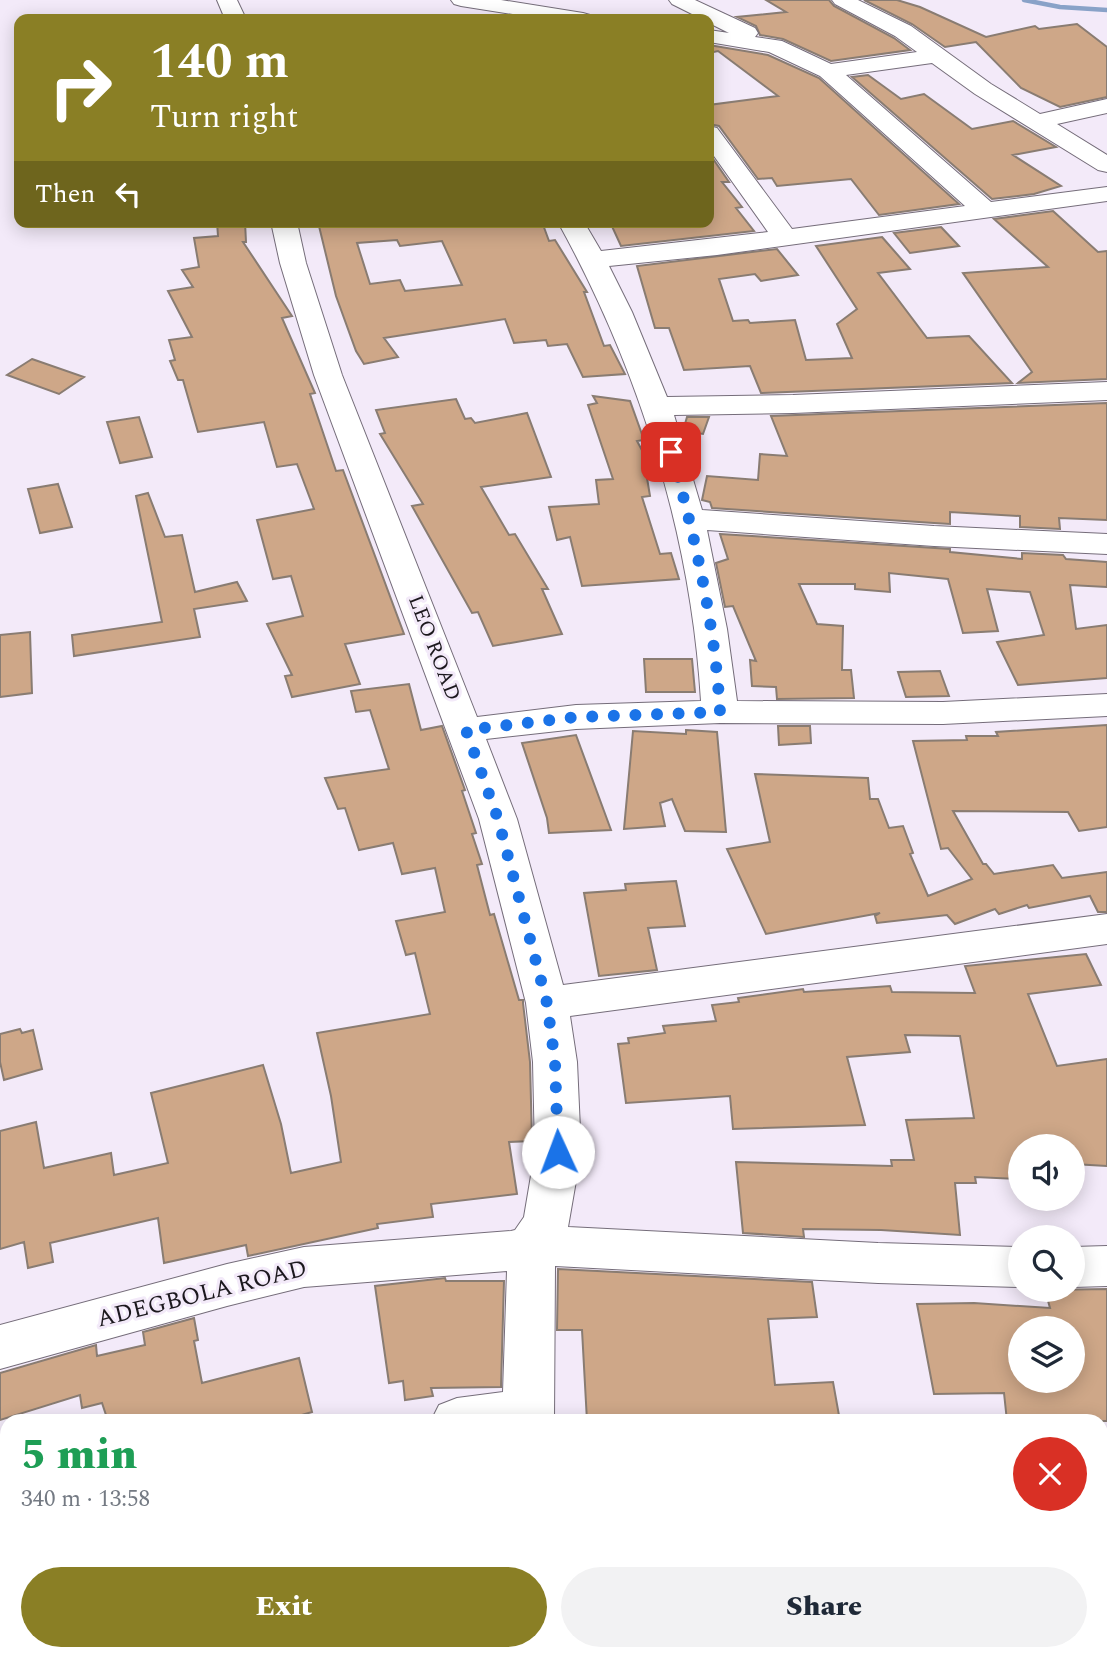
<!DOCTYPE html>
<meta charset="utf-8">
<style>
:root{--surface:#fff;--page:#f2f2f3;--text:#1f2937;--muted:#747a83;--accent:#8a7f25}
body{margin:0;font-family:Spectral,serif;background:var(--page);color:var(--text);height:100vh;display:flex;flex-direction:column;font-size:26px;white-space:nowrap}
*{box-sizing:border-box;margin:0}
p{font-size:23px;color:var(--muted)}
.icon{flex:none;width:38px;height:38px;fill:none;stroke:currentColor;stroke-width:2;stroke-linecap:round;stroke-linejoin:round}
.map{position:relative;flex:1;overflow:hidden}
.side{position:absolute;left:0px;top:1414px;width:1108px;height:247px;display:flex;flex-direction:column;background:var(--surface);border-radius:21px 21px 0 0;box-shadow:0 4px 18px #0003}
.side>*{flex:none}
.guide{position:absolute;left:14px;top:14px;width:700px;height:214px;border-radius:14px;box-shadow:0 4px 18px #0003;background:#8a7f25;color:#fff;overflow:hidden}
.buttons{position:absolute;left:1008px;top:1134px;display:grid;gap:14px}
.buttons a{display:grid;place-items:center;width:77px;height:77px;border-radius:50%;background:var(--surface);box-shadow:0 4px 18px #0003;font-size:35px}
.pin{position:absolute;display:grid;place-items:center;width:60px;height:60px;color:#fff;margin:-30px;border-radius:14px;box-shadow:0 4px 10px #0006}
.me{position:absolute;width:77px;margin:-38px;rotate:358deg;stroke-linejoin:round;filter:drop-shadow(0 0 5px #0008)}
.turn{display:flex;align-items:center;gap:24px;height:147px;padding:0 21px;font-size:32px}
.turn .icon{width:91px;height:91px;stroke-width:2.5}
.turn b{display:block;font-size:49px;line-height:60px}
.then{display:flex;align-items:center;height:66px;padding:0 21px;background:#0003;gap:14px;font-size:26px}
.round{display:grid;place-items:center;flex:none;width:74px;height:74px;border-radius:37px;background:var(--page)}
.headline{display:flex;align-items:center;justify-content:space-between;height:119px;padding:0 21px}
h1{font-size:42px;font-weight:800;line-height:52px;color:#1e9e55}
.primary-button{display:flex;gap:14px;margin-top:auto;padding:14px 21px}
.primary-button a{flex:1;height:80px;border-radius:42px;background:var(--accent);color:#fff;font-size:28px;font-weight:800;line-height:80px;text-align:center}
.primary-button a+a{background:var(--page);color:var(--text)}
.map>svg:first-child{display:block}
.lines{fill:none;stroke-linecap:round;stroke-linejoin:round}
.stream{stroke:#89a2c8;stroke-width:4.5}
.building{fill:#cea788;stroke:#897c72;stroke-width:2;fill-rule:evenodd}
.minor-casing{stroke:#756d7a;stroke-width:2}
.minor{fill:#fff;fill-rule:evenodd}
.route{stroke:#1a73e8;stroke-width:12;stroke-dasharray:0 21.6}
.labels{text-anchor:middle;dominant-baseline:central;stroke-width:6;stroke-linejoin:round;paint-order:stroke}
.street-label{font-size:21px;fill:#1b181d;stroke:#f3eaf9}
.near-street-label{font-size:24px;fill:#1b181d;stroke:#f3eaf9}
</style>
<div class="map">
<svg width="1107" height="1660" viewBox="0 0 1107 1660">
<rect width="100%" height="100%" fill="#f3eaf9"/>
<g class="lines">
<path class="stream" d="M 1024,0 L 1060,7 L 1107,10"/>
</g>
<path class="building" d="M 766,0 L 829,0 L 834,6 L 894,38 L 910,50 L 831,61 L 783,39 L 760,35 L 756,26 L 737,17 L 786,12 Z
M 864,0 L 897,0 L 920,7 L 986,37 L 1035,26 L 1039,29 L 1077,24 L 1107,47 L 1107,97 L 1060,107 L 1021,88 L 976,42 L 945,47 L 912,24 Z
M 709,45 L 768,55 L 819,78 L 959,204 L 879,215 L 851,179 L 777,186 L 772,178 L 758,179 L 719,126 L 709,124 L 709,105 L 778,96 L 718,51 L 709,53 Z
M 868,75 L 901,99 L 924,94 L 972,129 L 1013,121 L 1056,147 L 1013,155 L 1061,186 L 1034,194 L 992,199 L 852,77 Z
M 709,153 L 729,182 L 722,182 L 742,207 L 736,208 L 754,231 L 621,246 L 610,222 L 709,222 Z
M 1053,211 L 1098,252 L 1107,251 L 1107,379 L 1018,383 L 1032,372 L 963,273 L 1048,267 L 994,219 Z
M 217,222 L 245,222 L 246,242 L 243,242 L 292,316 L 282,318 L 315,393 L 310,394 L 336,471 L 343,470 L 404,634 L 345,644 L 360,684 L 292,697 L 285,676 L 292,675 L 267,624 L 303,616 L 291,576 L 273,579 L 257,520 L 314,509 L 297,464 L 277,467 L 264,422 L 198,432 L 183,380 L 178,380 L 170,361 L 175,360 L 169,340 L 192,337 L 168,291 L 193,287 L 182,270 L 199,267 L 194,238 L 218,236 Z
M 318,222 L 542,222 L 549,241 L 555,240 L 587,292 L 584,292 L 604,346 L 610,345 L 625,374 L 583,377 L 567,344 L 548,346 L 546,340 L 514,343 L 505,319 L 384,338 L 398,357 L 364,364 L 356,351 L 336,296 ZM 397,240 L 400,246 L 442,241 L 462,285 L 405,291 L 400,280 L 370,284 L 357,243 Z
M 941,227 L 959,246 L 910,253 L 894,233 Z
M 882,237 L 910,269 L 878,273 L 927,338 L 969,336 L 1012,383 L 761,393 L 750,366 L 684,370 L 669,328 L 655,328 L 637,266 L 777,249 L 798,275 L 761,281 L 755,274 L 719,279 L 733,321 L 748,320 L 750,323 L 795,320 L 806,360 L 852,358 L 837,324 L 857,309 L 816,246 Z
M 32,359 L 84,377 L 59,394 L 7,375 Z
M 593,396 L 630,401 L 644,440 L 637,441 L 650,465 L 645,466 L 650,496 L 642,497 L 660,554 L 671,553 L 679,579 L 582,586 L 570,537 L 557,540 L 549,507 L 599,504 L 596,480 L 613,479 L 588,405 L 597,403 Z
M 456,399 L 465,419 L 471,418 L 475,423 L 527,413 L 551,477 L 481,487 L 509,535 L 515,534 L 548,589 L 542,589 L 562,634 L 493,646 L 478,612 L 472,613 L 412,506 L 423,504 L 380,434 L 385,433 L 376,410 Z
M 1107,403 L 1107,520 L 1059,518 L 1060,529 L 1020,527 L 1020,516 L 950,512 L 950,524 L 934,523 L 712,508 L 710,502 L 702,500 L 707,476 L 758,480 L 760,454 L 787,456 L 771,416 Z
M 139,417 L 152,457 L 120,463 L 107,422 Z
M 687,417 L 709,417 L 703,434 L 683,431 Z
M 58,484 L 72,527 L 40,533 L 28,489 Z
M 148,493 L 165,537 L 182,535 L 195,592 L 237,582 L 247,601 L 194,609 L 200,637 L 74,656 L 72,635 L 162,622 L 136,496 Z
M 720,534 L 950,549 L 950,552 L 1022,559 L 1022,553 L 1063,555 L 1066,559 L 1107,562 L 1107,587 L 1070,585 L 1076,629 L 1107,625 L 1107,678 L 1018,685 L 997,642 L 1044,635 L 1030,592 L 987,589 L 998,631 L 963,633 L 948,579 L 889,573 L 890,592 L 855,589 L 855,584 L 799,584 L 817,624 L 843,626 L 842,670 L 851,670 L 854,698 L 777,699 L 776,687 L 752,686 L 750,660 L 756,661 L 733,606 L 725,607 L 716,563 L 728,559 Z
M 30,632 L 32,693 L 0,697 L 0,635 Z
M 644,659 L 692,659 L 695,692 L 646,692 Z
M 940,671 L 949,696 L 906,697 L 898,672 Z
M 409,684 L 421,730 L 442,726 L 465,790 L 462,791 L 476,833 L 472,834 L 482,864 L 477,865 L 490,915 L 494,914 L 519,1000 L 523,1000 L 523,1003 L 530,1062 L 532,1141 L 509,1142 L 517,1194 L 431,1204 L 433,1217 L 377,1224 L 378,1228 L 248,1256 L 246,1245 L 164,1263 L 158,1218 L 50,1243 L 53,1262 L 28,1268 L 24,1242 L 0,1249 L 0,1131 L 36,1122 L 44,1168 L 111,1153 L 114,1175 L 168,1163 L 151,1093 L 263,1065 L 281,1124 L 291,1173 L 341,1162 L 331,1096 L 317,1033 L 430,1014 L 415,953 L 406,955 L 396,921 L 445,912 L 435,868 L 402,874 L 393,843 L 359,850 L 345,808 L 338,809 L 325,778 L 389,769 L 370,710 L 356,712 L 351,691 Z
M 1107,725 L 1107,827 L 1079,831 L 1068,812 L 953,811 L 983,864 L 986,864 L 994,874 L 1053,865 L 1062,878 L 1107,872 L 1107,912 L 1098,912 L 1090,896 L 1029,908 L 1027,905 L 999,914 L 995,909 L 955,924 L 947,915 L 877,923 L 875,916 L 880,913 L 766,934 L 727,849 L 770,842 L 755,774 L 868,778 L 870,799 L 878,799 L 889,828 L 903,826 L 913,853 L 910,854 L 928,896 L 972,879 L 948,848 L 941,849 L 913,741 L 967,740 L 966,736 L 998,736 L 996,732 Z
M 778,726 L 810,726 L 811,743 L 779,745 Z
M 686,730 L 717,732 L 726,832 L 685,831 L 672,799 L 660,803 L 665,826 L 624,829 L 633,731 L 686,734 Z
M 576,735 L 611,830 L 549,833 L 547,818 L 522,743 Z
M 676,881 L 685,926 L 648,928 L 657,970 L 599,976 L 584,893 L 626,890 L 625,884 Z
M 1086,954 L 1101,985 L 1028,994 L 1057,1066 L 1107,1059 L 1107,1166 L 1073,1164 L 1073,1146 L 1020,1146 L 1020,1179 L 975,1177 L 976,1183 L 955,1183 L 960,1235 L 881,1230 L 803,1229 L 804,1237 L 743,1233 L 736,1162 L 892,1166 L 891,1160 L 914,1160 L 906,1120 L 974,1118 L 960,1036 L 905,1035 L 910,1052 L 847,1057 L 865,1125 L 733,1129 L 730,1096 L 626,1103 L 618,1044 L 629,1043 L 628,1038 L 665,1033 L 663,1026 L 716,1021 L 712,1005 L 739,1002 L 738,998 L 803,989 L 804,992 L 890,986 L 892,992 L 975,993 L 965,966 Z
M 20,1029 L 22,1033 L 33,1030 L 42,1069 L 4,1080 L 0,1062 L 0,1034 Z
M 558,1269 L 812,1282 L 817,1317 L 768,1319 L 775,1385 L 833,1382 L 840,1421 L 587,1421 L 582,1330 L 557,1330 Z
M 445,1278 L 446,1281 L 504,1281 L 501,1387 L 431,1388 L 433,1396 L 405,1400 L 403,1381 L 389,1383 L 375,1286 Z
M 1107,1289 L 1107,1421 L 1007,1421 L 1004,1393 L 934,1394 L 917,1304 L 974,1303 L 1050,1308 L 1045,1290 ZM 1020,1328 L 1073,1328 L 1073,1381 L 1020,1381 Z
M 194,1318 L 198,1340 L 194,1341 L 202,1383 L 299,1358 L 312,1412 L 281,1421 L 108,1421 L 102,1403 L 82,1408 L 80,1395 L 0,1420 L 0,1373 L 96,1345 L 97,1356 L 145,1345 L 143,1332 Z"/>
<g class="lines">
<g class="minor-casing">
<path id="minor" d="M 217,0 L 237,0 L 246,19 L 225,19 Z
M 451,0 L 501,0 L 583,13 L 590,15 L 594,19 L 544,19 L 461,6 L 454,4 Z
M 669,0 L 695,0 L 755,28 L 758,33 L 755,37 L 782,41 L 831,64 L 917,52 L 895,36 L 835,4 L 832,0 L 858,0 L 911,26 L 991,84 L 1040,114 L 1107,99 L 1107,113 L 1057,124 L 1107,155 L 1107,172 L 1098,170 L 975,94 L 932,63 L 846,75 L 991,202 L 1107,187 L 1107,201 L 717,255 L 609,266 L 632,312 L 667,397 L 793,395 L 1107,382 L 1107,400 L 793,413 L 674,415 L 702,510 L 934,526 L 1107,534 L 1107,554 L 934,546 L 707,530 L 727,629 L 737,701 L 943,702 L 1107,694 L 1107,716 L 943,724 L 720,723 L 576,729 L 486,739 L 517,819 L 563,985 L 1107,914 L 1107,944 L 570,1016 L 577,1062 L 581,1152 L 568,1227 L 878,1243 L 1020,1247 L 1020,1287 L 878,1283 L 555,1266 L 554,1421 L 431,1421 L 439,1405 L 457,1398 L 503,1392 L 507,1271 L 304,1287 L 227,1306 L 0,1369 L 0,1325 L 227,1264 L 304,1247 L 511,1231 L 515,1230 L 524,1217 L 535,1152 L 533,1062 L 526,1003 L 479,819 L 314,375 L 280,263 L 271,222 L 297,222 L 306,263 L 342,375 L 477,717 L 576,705 L 701,701 C 691,534 639,369 558,222 L 584,222 L 601,251 L 768,232 L 709,149 L 709,126 L 717,128 L 792,229 L 965,206 L 820,76 L 769,52 L 709,42 L 709,30 L 729,33 L 709,23 L 709,19 L 702,19 L 672,4 Z
M 1107,1246 L 1107,1286 L 1073,1287 L 1073,1247 Z
M 7,1527 L 7,1579 L 0,1582 L 0,1530 Z
M 490,1654 L 546,1654 L 546,1660 L 490,1660 Z"/>
</g>
<use href="#minor" class="minor"/>
</g>
<g class="lines">
<path class="route" d="M 558,1152 L 555,1062 L 547,1003 L 498,819 L 466,730 L 576,717 L 720,712 C 715,624 695,536 671,452"/>
</g>
<g class="labels">
<g class="street-label">
<text transform="translate(434 648) rotate(69)">LEO ROAD</text>
</g>
<g class="near-street-label">
<text transform="translate(202 1294) rotate(-14)">ADEGBOLA ROAD</text>
</g>
</g>
</svg>
<div class="buttons">
<a><svg class="icon" aria-label="sound" viewBox="0 0 24 24"><path d="M4 9h4l5-4v14l-5-4H4zM17 9q2 3 0 6"/></svg></a>
<a><svg class="icon" aria-label="search" viewBox="0 0 24 24"><circle cx="10" cy="10" r="6"/><path d="M15 15l6 6"/></svg></a>
<a><svg class="icon" aria-label="layers" viewBox="0 0 24 24"><path d="M12 4l9 5-9 5-9-5zM3 14l9 5 9-5"/></svg></a>
</div>
<div class="pin" style="left:671px;top:452px;background:#d93025"><svg class="icon" aria-label="arrive" viewBox="0 0 24 24"><path d="M6 21V4h12l-3 4 3 4H6"/></svg></div>
<svg class="me" style="left:558px;top:1152px" viewBox="-20 -20 40 40"><circle r="19" fill="#fff"/><path d="M0-13L10 11 0 6-10 11z" fill="#1a73e8"/></svg>
<div class="guide">
<div class="turn"><svg class="icon" aria-label="right" viewBox="0 0 24 24"><path d="M7 20v-9h11M14 6l5 5-5 5"/></svg><div><b>140 m</b>Turn right</div></div>
<div class="then">Then<svg class="icon" aria-label="left" viewBox="0 0 24 24"><path d="M17 20v-9H6M10 6l-5 5 5 5"/></svg></div>
</div>
<section class="side">
<div class="headline"><div><h1>5 min</h1><p>340 m · 13:58</p></div><a class="round" style="background:#d93025;color:#fff"><svg class="icon" aria-label="close" viewBox="0 0 24 24"><path d="M6 6l12 12M18 6L6 18"/></svg></a></div>
<div class="primary-button"><a>Exit</a><a>Share</a></div>
</section>
</div>
